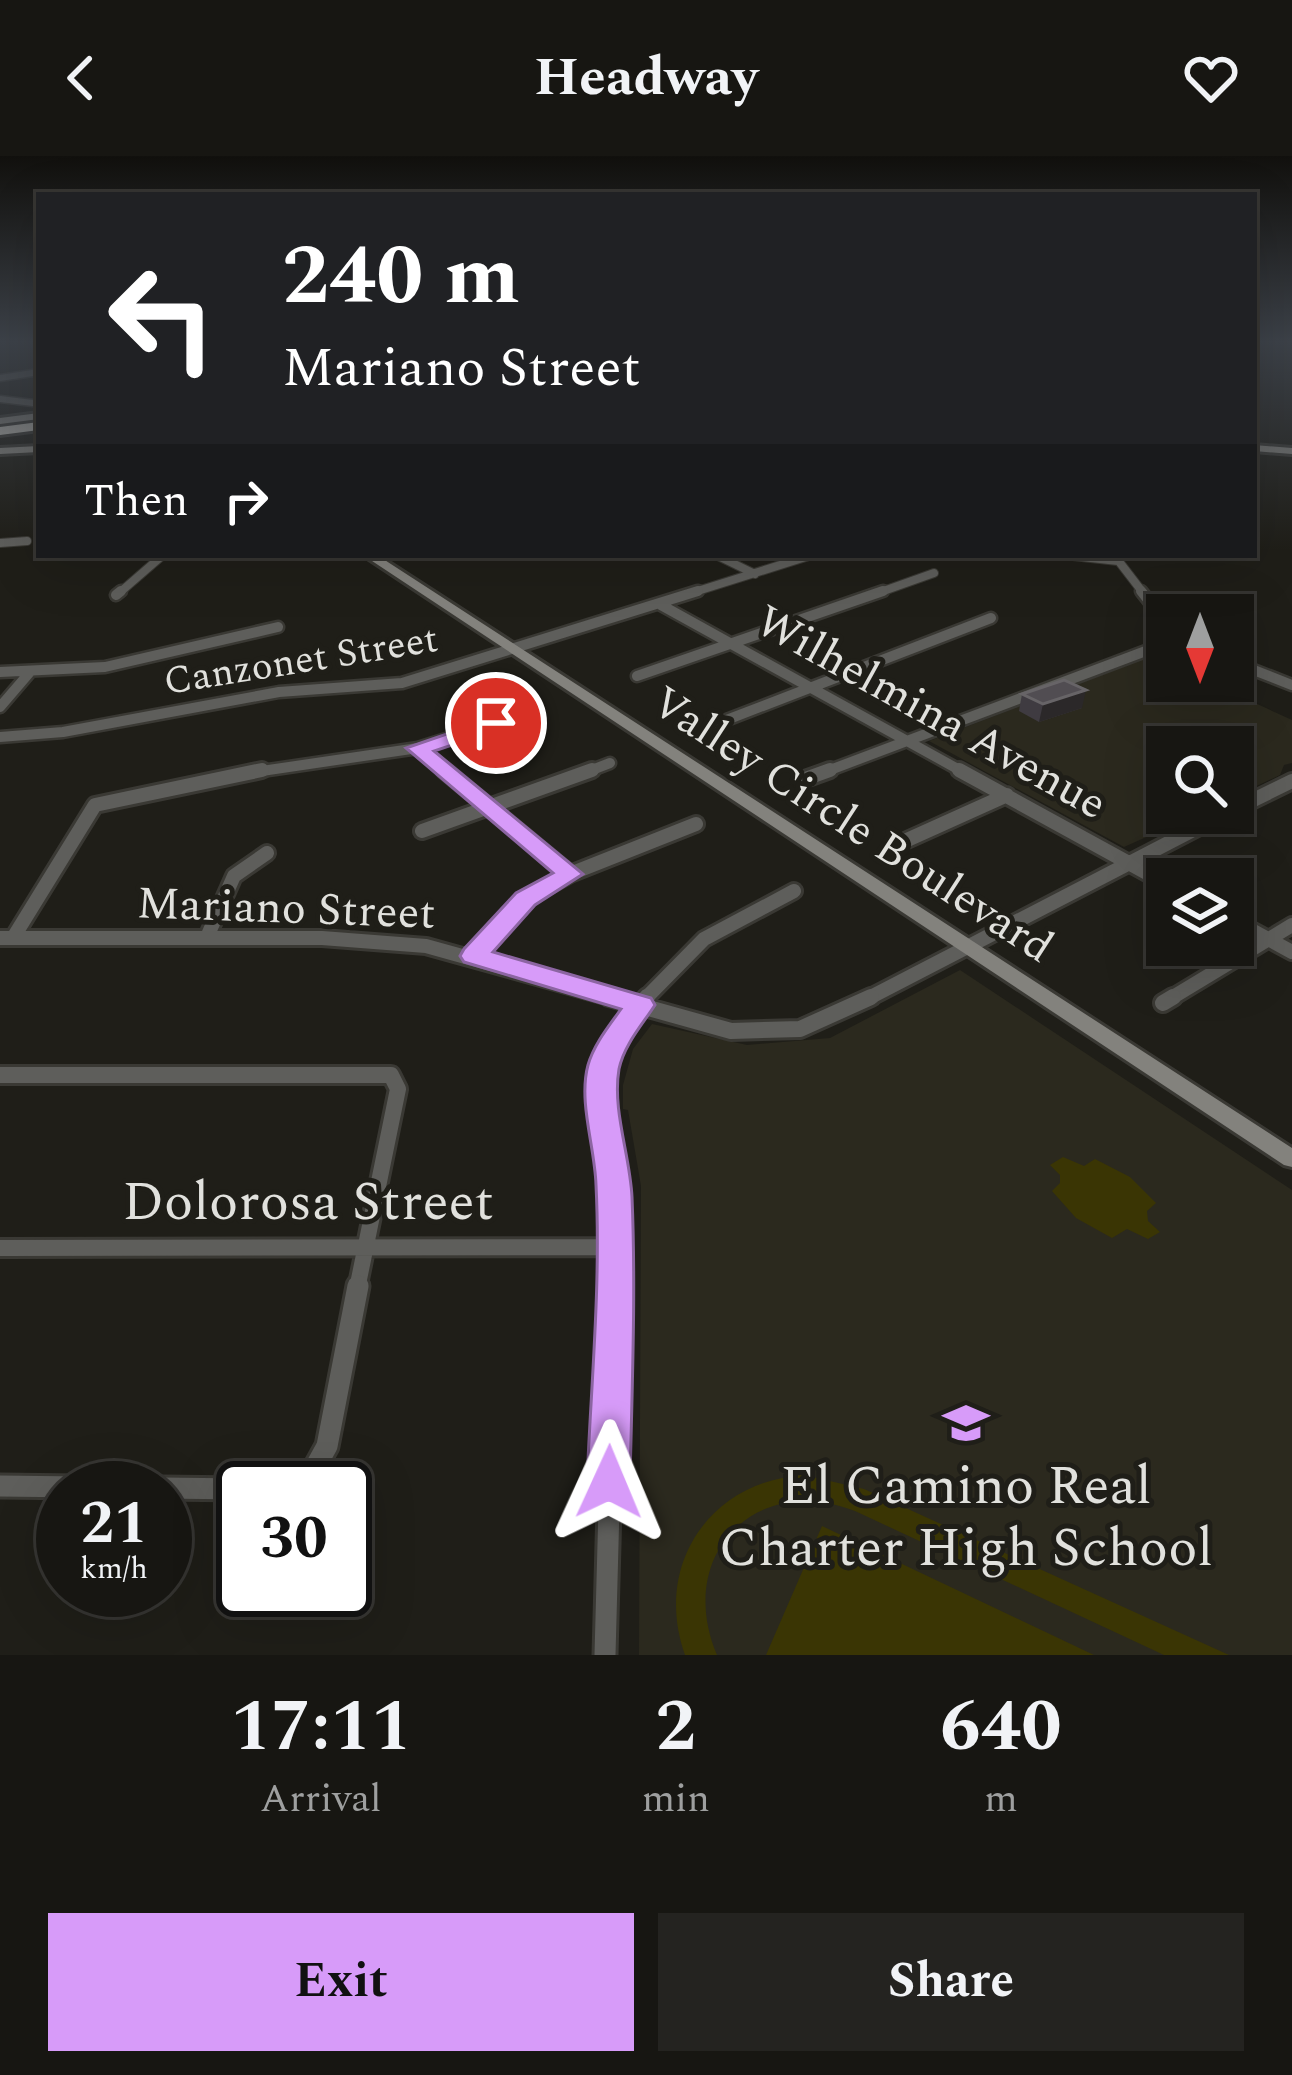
<!DOCTYPE html>
<style>
:root{--surface:#171612;--page:#242320;--text:#f1f3f6;--muted:#9e9f9f;--line:#363532;--accent:#d79bf9}
body{margin:0;font-family:Spectral,serif;background:var(--page);color:var(--text);height:100vh;display:flex;flex-direction:column;font-size:45px;white-space:nowrap}
*{box-sizing:border-box;margin:0}
p{font-size:39px;color:var(--muted)}
.icon{flex:none;width:66px;height:66px;fill:none;stroke:currentColor;stroke-width:2;stroke-linecap:round;stroke-linejoin:round}
.map{position:relative;height:1499px;overflow:hidden}
.details{display:flex;flex-direction:column;background:var(--surface);flex:1}
.details>*{flex:none}
.guide{position:absolute;left:36px;top:36px;width:1221px;height:366px;border-radius:0px;box-shadow:0 12px 48px #0002,0 0 0 3px var(--line);background:#202124;color:#fff;overflow:hidden}
.needle{width:78px;rotate:180deg}
.controls{position:absolute;left:1146px;top:438px;display:grid;gap:24px}
.controls a{display:grid;place-items:center;width:108px;height:108px;border-radius:0px;background:var(--surface);box-shadow:0 12px 48px #0002,0 0 0 3px var(--line);font-size:60px}
.speed{position:absolute;left:36px;top:1305px;display:flex;gap:24px;font-size:60px;font-weight:700;text-align:center}
.speed>*{display:grid;place-content:center;width:156px;height:156px;border-radius:50%;background:var(--surface);box-shadow:0 12px 48px #0002,0 0 0 3px var(--line);line-height:1}
.speed small{font-size:30px;font-weight:400}
.speed .limit{border:6px solid #111;border-radius:18px;background:#fff;color:#111}
.pin{position:absolute;display:grid;place-items:center;width:102px;height:102px;color:#fff;margin:-51px;border:6px solid #fff;border-radius:50%;box-shadow:0 3px 12px #0007}
.me{position:absolute;width:132px;margin:-66px;rotate:1deg;stroke-linejoin:round;filter:drop-shadow(0 0 9px #0008)}
.turn{display:flex;align-items:center;gap:42px;height:252px;padding:0 48px;font-size:54px}
.turn .icon{width:156px;height:156px;stroke-width:2.5}
.turn b{display:block;font-size:84px;line-height:102px}
.then{display:flex;align-items:center;height:114px;padding:0 48px;background:#0003;gap:24px;font-size:45px}
.eta{display:flex;justify-content:space-evenly;align-items:center;height:204px;text-align:center}
.eta b{font-size:72px;font-weight:700;line-height:84px}
.button{display:flex;gap:24px;margin-top:auto;padding:24px 48px}
.button a{flex:1;height:138px;border-radius:0px;background:var(--accent);color:#111;font-size:48px;font-weight:700;line-height:138px;text-align:center}
.button a+a{background:var(--page);color:var(--text)}
header{display:flex;justify-content:space-between;align-items:center;height:156px;padding:0 48px;background:var(--surface);font-size:54px;font-weight:700}
.map>svg:first-child{display:block}
.built{fill:#2b291e}
.green{fill:#3a3504}
.lines{fill:none;stroke-linecap:round;stroke-linejoin:round}
.street-far5-casing{stroke:#3a3934;stroke-width:9}
.street-far4-casing{stroke:#3a3934;stroke-width:10}
.street-far3-casing{stroke:#3a3934;stroke-width:15}
.street-far2-casing{stroke:#3a3934;stroke-width:20}
.street-far1-casing{stroke:#3a3934;stroke-width:22}
.street-casing{stroke:#3a3934;stroke-width:27}
.secondary-casing{stroke:#3a3934;stroke-width:6}
.highway-casing{stroke:#3a3934;stroke-width:6}
.street-far5{stroke:#5e5e5b;stroke-width:6}
.street-far4{stroke:#5e5e5b;stroke-width:8}
.street-far3{stroke:#5e5e5b;stroke-width:10}
.street-far2{stroke:#5e5e5b;stroke-width:14}
.street-far1{stroke:#5e5e5b;stroke-width:16}
.street{stroke:#5e5e5b;stroke-width:21}
.secondary{fill:#83827d;fill-rule:evenodd}
.highway{fill:#b9b8b1;fill-rule:evenodd}
.wall{fill:#3f3b41}
.shaded-wall{fill:#2b2829}
.building{fill:#514d52;stroke:#676467;stroke-width:3}
.route{fill:#d79bf9;stroke:#8c65a2;stroke-width:3}
.labels{text-anchor:middle;dominant-baseline:central;stroke-width:10;stroke-linejoin:round;paint-order:stroke}
.far-street-label{font-size:39px;fill:#e1e1dd;stroke:#1f1e18}
.street-label{font-size:45px;fill:#e1e1dd;stroke:#1f1e18}
.near-street-label{font-size:54px;fill:#e1e1dd;stroke:#1f1e18}
.near-poi-label{font-size:54px;fill:#e1e1dd;stroke:#1f1e18}
</style>
<header><svg class="icon" aria-label="back" viewBox="0 0 24 24"><path d="M15 5l-7 7 7 7"/></svg>Headway<svg class="icon" aria-label="heart" viewBox="0 0 24 24"><path d="M12 20l-8-8c-3-5 5-10 8-4 3-6 11-1 8 4z"/></svg></header>
<div class="map">
<svg width="1292" height="1499" viewBox="0 0 1292 1499">
<rect width="100%" height="100%" fill="#1f1e18"/>
<path class="built" d="M 1151,500 L 1167,507 L 1167,525 L 1207,525 L 1292,564 L 1292,607 L 1284,609 L 1280,619 L 1233,641 L 1233,591 L 1167,591 L 1167,657 L 1200,657 L 1124,691 L 929,585 Z
M 960,814 L 1292,1034 L 1292,1499 L 639,1499 L 641,1030 L 628,954 L 623,953 L 623,929 L 633,893 L 652,868 L 747,889 L 830,882 Z"/>
<path class="green" d="M 1063,1001 L 1084,1010 L 1095,1003 L 1130,1021 L 1156,1047 L 1147,1055 L 1148,1065 L 1160,1076 L 1148,1083 L 1127,1073 L 1112,1082 L 1076,1062 L 1052,1035 L 1060,1027 L 1060,1019 L 1050,1009 Z
M 804,1319 L 864,1333 L 1229,1499 L 1164,1499 L 855,1355 C 754,1316 675,1400 717,1499 L 685,1499 C 653,1409 710,1325 804,1319 Z
M 822,1370 L 1094,1499 L 766,1499 Z"/>
<g class="lines">
<g class="street-far5-casing">
<path id="street-far5" d="M 0,222 L 39,216
M 0,243 L 33,247"/>
</g>
<g class="street-far4-casing">
<path id="street-far4" d="M 0,387 L 27,385
M 716,399 L 755,418
M 1064,399 L 1118,405
M 1114,399 L 1144,438
M 118,438 L 163,399
M 688,438 L 812,399
M 875,438 L 934,417"/>
</g>
<g class="street-far3-casing">
<path id="street-far3" d="M 1141,435 L 1167,468
M 116,439 L 121,435
M 661,449 L 965,617
M 1233,506 L 1292,529
M 0,516 L 105,511 L 278,471
M 637,520 L 883,435
M 0,551 L 30,516
M 716,568 L 991,462
M 0,581 L 63,576 L 279,536 L 402,527 L 698,435
M 418,592 L 448,617
M 248,617 L 418,592 L 534,555
M 584,617 L 610,607
M 822,617 L 1167,487"/>
</g>
<g class="street-far2-casing">
<path id="street-far2" d="M 444,614 L 570,718
M 959,614 L 1167,728
M 805,623 L 830,614
M 1233,654 L 1292,625
M 422,675 L 592,614
M 907,684 L 1007,639
M 1233,764 L 1292,796
M 207,781 L 234,720 L 267,697
M 0,782 L 322,782 L 426,790 L 620,844
M 13,782 L 95,649 L 262,614
M 474,799 L 525,743 L 570,718 L 696,668
M 644,844 L 704,783 L 794,735
M 865,844 L 1226,657
M 1168,844 L 1292,769"/>
</g>
<g class="street-far1-casing">
<path id="street-far1" d="M 609,841 L 731,875 L 800,873 L 871,841
M 1163,847 L 1173,841
M 0,919 L 391,919 L 398,933 L 357,1133
M 0,1092 L 616,1091
M 615,1133 C 616,1098 618,1063 614,1028 C 605,935 586,924 647,841"/>
</g>
<g class="street-casing">
<path id="street" d="M 0,1330 L 243,1333
M 288,1332 L 311,1319 L 327,1290 L 358,1130
M 605,1499 L 615,1130"/>
</g>
<g class="secondary-casing">
<path id="secondary" d="M 39,257 L 39,263 L 0,268 L 0,262 Z
M 1254,289 L 1292,292 L 1292,298 L 1254,295 Z
M 39,290 L 39,296 L 0,298 L 0,292 Z
M 363,399 L 377,399 L 1292,992 L 1292,1011 L 1284,1009 Z"/>
</g>
<g class="highway-casing">
<path id="highway" d="M 39,266 L 39,274 L 0,279 L 0,271 Z"/>
</g>
<use href="#street-far5" class="street-far5"/>
<use href="#street-far4" class="street-far4"/>
<use href="#street-far3" class="street-far3"/>
<use href="#street-far2" class="street-far2"/>
<use href="#street-far1" class="street-far1"/>
<use href="#street" class="street"/>
<use href="#secondary" class="secondary"/>
<use href="#highway" class="highway"/>
</g>
<path class="wall" d="M 1022,538 L 1082,552 L 1039,566 L 1019,555 Z"/>
<path class="shaded-wall" d="M 1086,534 L 1082,552 L 1039,566 L 1043,548 Z"/>
<path class="building" d="M 1064,524 L 1086,534 L 1043,548 L 1022,538 Z"/>
<linearGradient id="sky" x2="0" y2="1"><stop stop-color="#11100d"/><stop offset="0.47" stop-color="#3c4148"/><stop offset="1" stop-color="#3c4148" stop-opacity="0"/></linearGradient>
<rect width="1292" height="394" fill="url(#sky)"/>
<path class="route" d="M 496,561 L 503,563 L 503,572 L 434,595 L 583,718 L 535,749 L 493,796 L 651,842 L 655,849 C 642,869 624,889 619,913 C 612,954 630,999 632,1041 C 636,1136 632,1231 630,1326 L 624,1341 L 609,1347 L 593,1341 L 587,1326 C 591,1228 601,1128 596,1029 C 595,991 578,946 588,909 C 594,888 609,870 621,853 L 464,806 L 460,800 L 464,793 L 516,737 L 553,717 L 406,592 Z"/>
<defs>
<g id="school-bare" transform="scale(3.6)"><path d="M0-5L7-2L0 1L-7-2ZM-4 1L0 2.5L4 1V4Q0 6-4 4Z" fill="#d79bf9" stroke="#1f1e18" stroke-width="2.5" paint-order="stroke"/></g>
</defs>
<g fill-rule="evenodd">
<use href="#school-bare" x="966" y="1267"/>
</g>
<g class="labels">
<g class="far-street-label">
<text transform="translate(301 505) rotate(-9)">Canzonet Street</text>
</g>
<g class="street-label">
<text transform="translate(931 557) rotate(29)">Wilhelmina Avenue</text>
<text transform="translate(852 669) rotate(33)">Valley Circle Boulevard</text>
<text transform="translate(286 753) rotate(2)">Mariano Street</text>
</g>
<g class="near-street-label">
<text x="308" y="1047">Dolorosa Street</text>
</g>
<g class="near-poi-label">
<text x="966" y="1331">El Camino Real<tspan x="966" dy="62">Charter High School</tspan></text>
</g>
</g>
</svg>
<div class="controls">
<a><svg class="needle" viewBox="-14 -14 28 28"><path d="M0-13l5 13h-10z" fill="#e53935"/><path d="M0 13l5-13h-10z" fill="#9e9f9f"/></svg></a>
<a><svg class="icon" aria-label="search" viewBox="0 0 24 24"><circle cx="10" cy="10" r="6"/><path d="M15 15l6 6"/></svg></a>
<a><svg class="icon" aria-label="layers" viewBox="0 0 24 24"><path d="M12 4l9 5-9 5-9-5zM3 14l9 5 9-5"/></svg></a>
</div>
<div class="speed"><div>21<small>km/h</small></div><div class="limit">30</div></div>
<div class="pin" style="left:496px;top:567px;background:#d93025"><svg class="icon" aria-label="arrive" viewBox="0 0 24 24"><path d="M6 21V4h12l-3 4 3 4H6"/></svg></div>
<svg class="me" style="left:609px;top:1326px" viewBox="-20 -20 40 40"><path d="M0-17L14 15 0 8-14 15z" fill="#d79bf9" stroke="#fff" stroke-width="4"/></svg>
<div class="guide">
<div class="turn"><svg class="icon" aria-label="left" viewBox="0 0 24 24"><path d="M17 20v-9H6M10 6l-5 5 5 5"/></svg><div><b>240 m</b>Mariano Street</div></div>
<div class="then">Then<svg class="icon" aria-label="right" viewBox="0 0 24 24"><path d="M7 20v-9h11M14 6l5 5-5 5"/></svg></div>
</div>
</div>
<section class="details">
<div class="eta">
<div><b>17:11</b><p>Arrival</p></div>
<div><b>2</b><p>min</p></div>
<div><b>640</b><p>m</p></div>
</div>
<div class="button"><a>Exit</a><a>Share</a></div>
</section>
